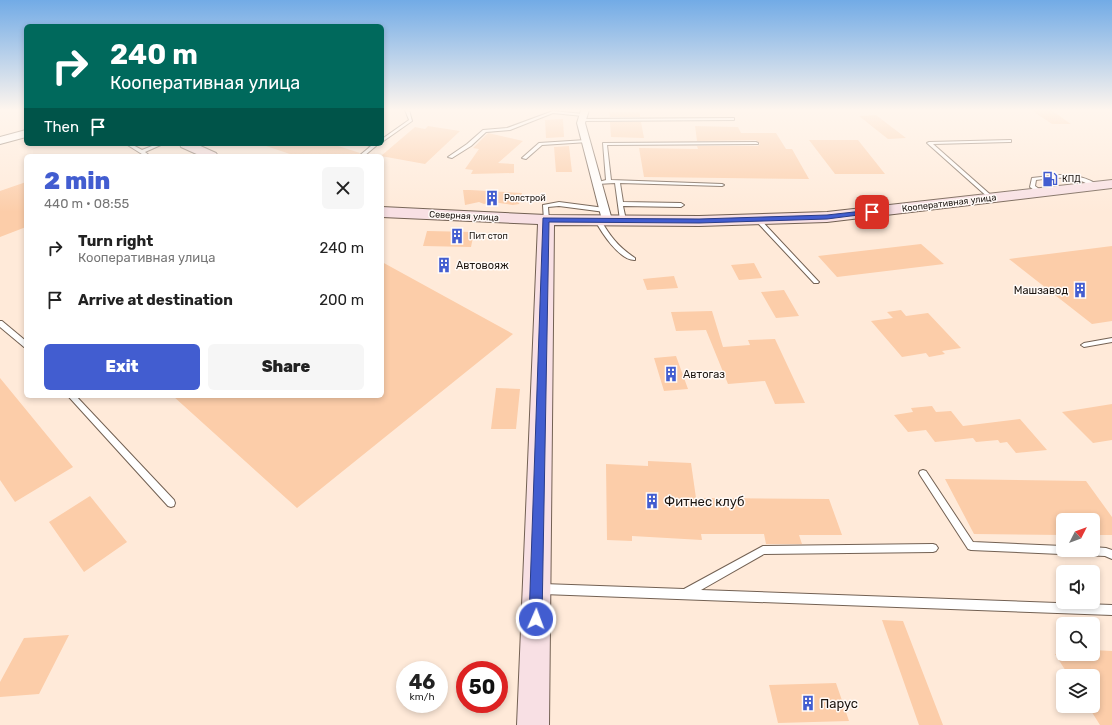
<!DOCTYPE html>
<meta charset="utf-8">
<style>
:root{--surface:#fff;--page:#f6f6f6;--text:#222;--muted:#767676;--accent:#425dd0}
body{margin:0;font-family:Rubik,sans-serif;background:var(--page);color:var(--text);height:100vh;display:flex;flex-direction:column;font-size:15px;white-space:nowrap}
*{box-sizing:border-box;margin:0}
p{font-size:13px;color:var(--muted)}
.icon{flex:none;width:22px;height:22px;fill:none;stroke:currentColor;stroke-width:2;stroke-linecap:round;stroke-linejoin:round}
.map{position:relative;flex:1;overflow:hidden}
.drawer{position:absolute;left:24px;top:154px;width:360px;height:244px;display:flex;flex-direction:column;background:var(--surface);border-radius:6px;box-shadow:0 2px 6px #0003}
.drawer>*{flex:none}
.guide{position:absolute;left:24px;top:24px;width:360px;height:122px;border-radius:6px;box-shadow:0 2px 6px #0003;background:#00695c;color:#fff;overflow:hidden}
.needle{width:26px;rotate:48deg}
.buttons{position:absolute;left:1056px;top:513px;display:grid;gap:8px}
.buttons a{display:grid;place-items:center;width:44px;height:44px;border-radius:6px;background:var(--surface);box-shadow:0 2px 6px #0003;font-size:20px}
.speed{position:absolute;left:396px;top:661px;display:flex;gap:8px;font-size:20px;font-weight:700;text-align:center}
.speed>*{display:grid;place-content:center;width:52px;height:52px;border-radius:50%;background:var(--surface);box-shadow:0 2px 6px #0003;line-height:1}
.speed small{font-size:10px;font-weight:400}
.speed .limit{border:6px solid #d22;background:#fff;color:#111}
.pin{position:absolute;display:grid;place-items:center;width:34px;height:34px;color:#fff;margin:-17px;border-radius:8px;box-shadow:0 2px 6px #0006}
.me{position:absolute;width:44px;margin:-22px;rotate:2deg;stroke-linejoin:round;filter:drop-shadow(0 0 3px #0008)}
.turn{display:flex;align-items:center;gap:14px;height:84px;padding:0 20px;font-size:18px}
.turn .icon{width:52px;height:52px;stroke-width:2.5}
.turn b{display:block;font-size:28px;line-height:34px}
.then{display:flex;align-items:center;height:38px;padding:0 20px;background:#0003;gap:8px;font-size:15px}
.round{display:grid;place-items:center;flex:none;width:42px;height:42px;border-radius:6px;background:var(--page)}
.head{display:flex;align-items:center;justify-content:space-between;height:68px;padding:0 20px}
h1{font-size:24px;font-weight:800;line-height:30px;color:var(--accent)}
.action{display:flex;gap:8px;margin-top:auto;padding:8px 20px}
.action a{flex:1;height:46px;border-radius:6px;background:var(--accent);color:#fff;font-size:16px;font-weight:800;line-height:46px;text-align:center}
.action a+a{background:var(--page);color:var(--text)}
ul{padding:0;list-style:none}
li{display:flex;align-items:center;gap:12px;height:52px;padding:0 20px}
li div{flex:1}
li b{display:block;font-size:15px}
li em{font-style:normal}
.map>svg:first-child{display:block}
.building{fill:#fccda9}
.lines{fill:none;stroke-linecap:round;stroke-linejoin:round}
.service-casing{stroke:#736153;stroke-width:2}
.minor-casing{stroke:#736153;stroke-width:2}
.tertiary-casing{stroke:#736153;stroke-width:2}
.secondary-casing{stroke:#736153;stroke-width:2}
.service{fill:#fff;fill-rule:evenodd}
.minor{fill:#fff;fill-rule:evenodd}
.tertiary{fill:#fff;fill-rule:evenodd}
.secondary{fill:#f8e0e4;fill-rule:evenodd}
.route{fill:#425dd0;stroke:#2b3c87}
.labels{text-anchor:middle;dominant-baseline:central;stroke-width:3;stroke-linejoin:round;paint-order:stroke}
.far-poi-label{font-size:9px;fill:#1b140f;stroke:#fffaf7;text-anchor:start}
.far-street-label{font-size:9px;fill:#1b140f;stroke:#fffaf7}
.poi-label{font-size:11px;fill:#1b140f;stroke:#fffaf7;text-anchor:start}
.near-poi-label{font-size:13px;fill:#1b140f;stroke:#fffaf7;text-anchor:start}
</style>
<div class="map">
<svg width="1112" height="725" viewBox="0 0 1112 725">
<rect width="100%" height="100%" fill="#ffead9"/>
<path class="building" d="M 1031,110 L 1051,110 L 1071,124 L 1052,124 Z
M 609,112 L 640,112 L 640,117 L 610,117 Z
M 876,115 L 906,138 L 888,139 L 859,116 Z
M 563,119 L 564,137 L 546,138 L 545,120 Z
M 610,122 L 641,122 L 644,138 L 611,137 Z
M 428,126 L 460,131 L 425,164 L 381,156 L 415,127 L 425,129 Z
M 695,126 L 738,127 L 741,133 L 776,133 L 786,149 L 792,149 L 809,179 L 644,177 L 639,148 L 698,149 L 697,146 L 758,146 L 760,144 L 756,140 L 697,141 Z
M 488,133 L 523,141 L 498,163 L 514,164 L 514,173 L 471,174 L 473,170 L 465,169 L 479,149 L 473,148 Z
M 809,140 L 858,140 L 885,174 L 835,174 Z
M 267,144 L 332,144 L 360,153 L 358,156 L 296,156 L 266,146 Z
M 569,146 L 572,172 L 556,172 L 554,147 Z
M 26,182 L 26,227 L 0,237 L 0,191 Z
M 463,190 L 470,190 L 522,193 L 519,204 L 513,205 L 492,202 L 484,204 L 479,202 L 465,205 Z
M 427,231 L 474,232 L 471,247 L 423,246 Z
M 921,244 L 944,264 L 837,277 L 818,256 Z
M 1112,246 L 1112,321 L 1092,324 L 1009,259 Z
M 382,262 L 513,334 L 297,508 L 173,396 L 382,396 Z
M 754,263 L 762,278 L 739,280 L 731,265 Z
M 674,276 L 678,288 L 647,290 L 643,279 Z
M 784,290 L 799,316 L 776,318 L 761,292 Z
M 901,310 L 906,316 L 928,313 L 961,348 L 942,351 L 945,354 L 929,357 L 926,353 L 902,357 L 871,321 L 893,318 L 887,312 Z
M 712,311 L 723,347 L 750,345 L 748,340 L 775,339 L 805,403 L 775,404 L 765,381 L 728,384 L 706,330 L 676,331 L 671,312 Z
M 676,356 L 688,389 L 664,391 L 654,358 Z
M 0,378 L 73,467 L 15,502 L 0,480 Z
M 496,388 L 520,389 L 516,429 L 491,429 Z
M 1112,404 L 1112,440 L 1093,443 L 1062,412 Z
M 932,406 L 936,412 L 951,411 L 963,426 L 1020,419 L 1047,450 L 1016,453 L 1007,442 L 1000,443 L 998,440 L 976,442 L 973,438 L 935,442 L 926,430 L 908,432 L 894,415 L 913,412 L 911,408 Z
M 648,461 L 691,463 L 696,498 L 829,499 L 842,535 L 799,535 L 802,544 L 766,544 L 764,534 L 701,534 L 702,540 L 632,536 L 632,541 L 607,540 L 606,464 L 648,466 Z
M 945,479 L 1086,481 L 1112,517 L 1112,535 L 1093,535 L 1093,520 L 1063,520 L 1063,535 L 974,534 Z
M 90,496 L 127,542 L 84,572 L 49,522 Z
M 882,620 L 903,621 L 943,725 L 919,725 Z
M 69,635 L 39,694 L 0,697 L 0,682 L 24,638 Z
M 1093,650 L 1112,651 L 1112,725 L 1100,725 L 1088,706 L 1093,706 L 1093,676 L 1069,676 L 1055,654 L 1093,654 Z
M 836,683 L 849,721 L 778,723 L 769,685 Z"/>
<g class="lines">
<g class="service-casing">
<path id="service" d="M 405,110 L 409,110 L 412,121 L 382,142 L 382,139 L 409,120 Z
M 553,111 L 583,114 L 585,115 L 583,116 L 553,113 L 510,130 L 486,132 L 471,146 L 452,158 L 448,157 L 467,144 L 483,130 L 507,128 Z
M 733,118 L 734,118 L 734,120 L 582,121 L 580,120 L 582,119 Z
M 586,140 L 588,140 L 588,142 L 542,145 L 526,159 L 522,158 L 539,143 Z
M 1011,140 L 1011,142 L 1009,142 L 933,144 L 993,197 L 993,199 L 991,200 L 927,143 L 929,142 Z
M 756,142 L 758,143 L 758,144 L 607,145 L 611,180 L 722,184 L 724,185 L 722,186 L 620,183 L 623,202 L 681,203 L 684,205 L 681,207 L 623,206 L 626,220 L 625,221 L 621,221 L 620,220 L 615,183 L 597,184 L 595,183 L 606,180 L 603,143 Z
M 126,144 L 131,144 L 142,150 L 157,144 L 163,144 L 145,152 L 150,156 L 145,156 Z
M 364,144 L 371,144 L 376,146 L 364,156 L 359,156 L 371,146 Z
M 1059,175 C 1073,175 1088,177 1099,186 C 1094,189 1085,182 1079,180 C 1065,176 1050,178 1036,180 L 1035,186 L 1042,191 L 1042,193 L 1038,193 L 1030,187 L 1032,178 Z
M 559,202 L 605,208 L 608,210 L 605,212 L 559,206 L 548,207 L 549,220 L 548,221 L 544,221 L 543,205 Z
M 757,217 L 759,218 L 818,281 L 819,282 L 818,283 L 814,283 L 755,220 L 754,219 Z
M 598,218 L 600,219 C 610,236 618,247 635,258 L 635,260 C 620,261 601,232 595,220 Z
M 0,321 L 2,321 L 26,341 L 26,347 L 24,347 L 0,327 Z
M 1112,338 L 1112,342 L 1084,347 L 1081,345 L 1084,343 Z
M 68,396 L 76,396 L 174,500 L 175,503 L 174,506 L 171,507 L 168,506 Z
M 923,470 L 926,471 L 973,542 L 1063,546 L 1063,550 L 1093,550 L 1093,547 L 1106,548 L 1112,550 L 1112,559 L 1105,556 L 971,550 L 968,549 L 920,475 L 919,473 L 920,471 Z
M 933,544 L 936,545 L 938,548 L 936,551 L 933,552 L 764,554 L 701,590 L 1112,605 L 1112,615 L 543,594 L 540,592 L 538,589 L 540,586 L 543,584 L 684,589 L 763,546 Z"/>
</g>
<g class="minor-casing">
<path id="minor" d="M 581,110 L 589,110 L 585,123 L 612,220 L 611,222 L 603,222 L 602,220 L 577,123 Z"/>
</g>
<g class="tertiary-casing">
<path id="tertiary" d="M 26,130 L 26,137 L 0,144 L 0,137 Z"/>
</g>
<g class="secondary-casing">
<path id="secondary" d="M 180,144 L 196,144 L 216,153 L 218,156 L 201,156 L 181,147 Z
M 1112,180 L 1112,188 L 827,222 L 699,226 L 554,225 L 549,725 L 517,725 L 538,224 L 382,217 L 382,207 L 546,215 L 699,216 L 827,212 Z"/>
</g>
<use href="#service" class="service"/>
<use href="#minor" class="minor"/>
<use href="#tertiary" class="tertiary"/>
<use href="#secondary" class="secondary"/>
</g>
<linearGradient id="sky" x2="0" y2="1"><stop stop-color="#72abe6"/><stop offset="0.52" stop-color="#fff6ee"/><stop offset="1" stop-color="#fff6ee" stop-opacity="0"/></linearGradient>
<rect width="1112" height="212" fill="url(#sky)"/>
<path class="route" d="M 872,210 L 875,212 L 874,213 L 827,219 L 699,223 L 549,222 L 542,619 L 540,624 L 536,626 L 531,624 L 529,619 L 543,218 L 699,219 L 827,215 Z"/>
<defs>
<g id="fuel-bare" transform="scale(1.2)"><path d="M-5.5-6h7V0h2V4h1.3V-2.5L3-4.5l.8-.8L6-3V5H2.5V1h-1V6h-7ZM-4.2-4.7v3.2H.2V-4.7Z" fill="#425dd0" stroke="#fffaf7" stroke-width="2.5" paint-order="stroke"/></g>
<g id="building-bare" transform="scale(1.2)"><path d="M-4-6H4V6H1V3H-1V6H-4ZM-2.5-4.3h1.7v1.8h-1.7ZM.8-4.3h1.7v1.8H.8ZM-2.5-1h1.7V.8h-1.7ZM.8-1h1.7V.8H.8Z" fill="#425dd0" stroke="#fffaf7" stroke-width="2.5" paint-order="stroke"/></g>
</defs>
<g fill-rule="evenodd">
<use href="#fuel-bare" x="1050" y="179"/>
<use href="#building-bare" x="492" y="198"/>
<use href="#building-bare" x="457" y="236"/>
<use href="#building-bare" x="444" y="265"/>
<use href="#building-bare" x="1080" y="290"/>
<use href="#building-bare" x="671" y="374"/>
<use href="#building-bare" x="652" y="501"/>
<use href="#building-bare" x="808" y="703"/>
</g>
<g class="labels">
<g class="far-poi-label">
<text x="1062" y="179">КПД</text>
<text x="504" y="198">Ролстрой</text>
<text x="469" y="236">Пит стоп</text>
</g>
<g class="far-street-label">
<text transform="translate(949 203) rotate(-7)">Кооперативная улица</text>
<text transform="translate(464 216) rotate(3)">Северная улица</text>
</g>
<g class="poi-label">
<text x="456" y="265">Автовояж</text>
<text x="1068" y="290" text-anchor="end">Машзавод</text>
<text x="683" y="374">Автогаз</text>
</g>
<g class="near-poi-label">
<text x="664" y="501">Фитнес клуб</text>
<text x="820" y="703">Парус</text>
</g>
</g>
</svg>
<div class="buttons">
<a><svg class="needle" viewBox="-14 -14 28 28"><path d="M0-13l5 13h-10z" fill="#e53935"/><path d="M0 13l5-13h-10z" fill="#767676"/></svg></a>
<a><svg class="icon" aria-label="sound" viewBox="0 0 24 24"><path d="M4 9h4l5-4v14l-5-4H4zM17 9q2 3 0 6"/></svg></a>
<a><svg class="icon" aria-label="search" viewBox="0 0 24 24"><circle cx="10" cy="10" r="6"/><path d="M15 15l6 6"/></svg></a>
<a><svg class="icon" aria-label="layers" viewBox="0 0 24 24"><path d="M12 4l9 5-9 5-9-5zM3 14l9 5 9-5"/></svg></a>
</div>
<div class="speed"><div>46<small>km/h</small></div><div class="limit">50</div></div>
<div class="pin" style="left:872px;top:212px;background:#d93025"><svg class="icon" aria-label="arrive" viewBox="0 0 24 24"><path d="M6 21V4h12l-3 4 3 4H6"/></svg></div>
<svg class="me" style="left:536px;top:619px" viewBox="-20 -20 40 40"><circle r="17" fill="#425dd0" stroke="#fff" stroke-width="3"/><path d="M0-11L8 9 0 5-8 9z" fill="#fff"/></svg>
<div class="guide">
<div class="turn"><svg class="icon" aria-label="right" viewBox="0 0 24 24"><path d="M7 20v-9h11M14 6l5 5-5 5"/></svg><div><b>240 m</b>Кооперативная улица</div></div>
<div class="then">Then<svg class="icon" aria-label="arrive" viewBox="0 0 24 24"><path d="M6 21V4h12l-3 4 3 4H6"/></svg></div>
</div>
<section class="drawer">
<div class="head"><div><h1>2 min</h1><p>440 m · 08:55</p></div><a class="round"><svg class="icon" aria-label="close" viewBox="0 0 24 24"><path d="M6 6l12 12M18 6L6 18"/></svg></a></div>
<ul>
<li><svg class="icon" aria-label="right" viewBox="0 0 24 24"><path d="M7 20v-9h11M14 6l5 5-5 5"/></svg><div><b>Turn right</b><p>Кооперативная улица</p></div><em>240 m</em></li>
<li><svg class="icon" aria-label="arrive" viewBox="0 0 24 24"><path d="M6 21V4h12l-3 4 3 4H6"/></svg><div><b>Arrive at destination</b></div><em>200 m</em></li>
</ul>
<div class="action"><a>Exit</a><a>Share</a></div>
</section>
</div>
